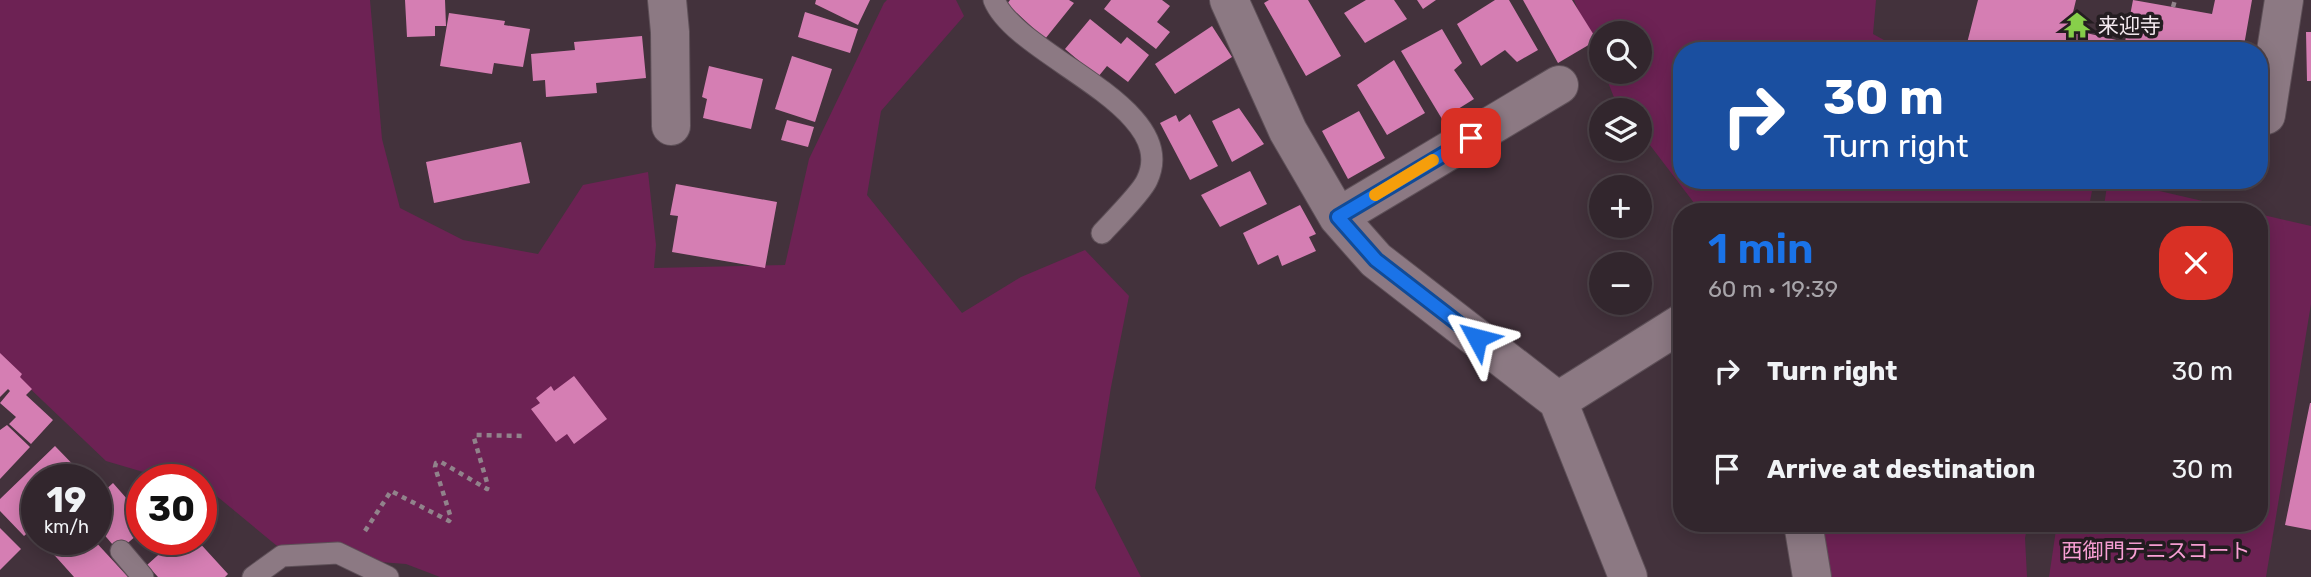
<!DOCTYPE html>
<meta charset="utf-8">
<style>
:root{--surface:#32262d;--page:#3d3239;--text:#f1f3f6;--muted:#a8a5aa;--line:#4d4349;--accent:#1a73e8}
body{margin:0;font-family:Rubik,"Noto Sans JP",sans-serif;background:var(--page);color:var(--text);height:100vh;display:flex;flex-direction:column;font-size:26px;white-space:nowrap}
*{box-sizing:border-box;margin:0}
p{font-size:23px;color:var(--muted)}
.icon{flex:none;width:38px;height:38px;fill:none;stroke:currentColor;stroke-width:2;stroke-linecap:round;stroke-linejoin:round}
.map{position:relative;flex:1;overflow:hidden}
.details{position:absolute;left:1673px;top:203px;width:595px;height:329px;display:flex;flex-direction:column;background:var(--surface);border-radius:28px;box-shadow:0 4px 18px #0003,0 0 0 2px var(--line)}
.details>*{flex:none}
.guide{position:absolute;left:1673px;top:42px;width:595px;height:147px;border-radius:28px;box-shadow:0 4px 18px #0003,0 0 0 2px var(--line);background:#1a4fa0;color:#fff;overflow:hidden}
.fabs{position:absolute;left:1589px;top:21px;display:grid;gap:14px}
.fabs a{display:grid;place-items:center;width:63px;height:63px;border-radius:50%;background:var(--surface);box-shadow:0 4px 18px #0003,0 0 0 2px var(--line);font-size:35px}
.speed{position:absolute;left:21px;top:464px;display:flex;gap:14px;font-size:35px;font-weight:700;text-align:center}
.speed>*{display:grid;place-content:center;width:91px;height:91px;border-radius:50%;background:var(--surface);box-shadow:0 4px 18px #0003,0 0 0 2px var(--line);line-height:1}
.speed small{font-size:18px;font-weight:400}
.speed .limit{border:10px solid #d22;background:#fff;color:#111}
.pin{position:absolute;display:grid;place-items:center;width:60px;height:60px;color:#fff;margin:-30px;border-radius:14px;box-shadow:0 4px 10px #0006}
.me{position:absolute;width:77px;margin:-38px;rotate:308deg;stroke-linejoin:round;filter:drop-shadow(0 0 5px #0008)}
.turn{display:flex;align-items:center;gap:24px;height:147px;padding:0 35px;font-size:32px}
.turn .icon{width:91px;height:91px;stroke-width:2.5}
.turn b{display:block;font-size:49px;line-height:60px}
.round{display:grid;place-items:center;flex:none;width:74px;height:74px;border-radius:28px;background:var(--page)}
.summary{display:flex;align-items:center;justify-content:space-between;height:119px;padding:0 35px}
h1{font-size:42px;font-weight:600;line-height:52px;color:var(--accent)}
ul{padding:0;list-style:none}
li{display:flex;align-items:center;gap:21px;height:98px;padding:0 35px}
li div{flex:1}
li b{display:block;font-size:26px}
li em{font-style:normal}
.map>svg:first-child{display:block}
.green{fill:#6d2254}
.building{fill:#d57eb3}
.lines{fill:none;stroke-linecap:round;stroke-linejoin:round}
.lane-casing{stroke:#5e5058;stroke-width:23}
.street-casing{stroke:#5e5058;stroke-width:40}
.path{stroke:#91838b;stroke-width:4.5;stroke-dasharray:5 5;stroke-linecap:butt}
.lane{stroke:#8c7983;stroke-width:21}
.street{stroke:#8c7983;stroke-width:38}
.route-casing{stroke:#114b97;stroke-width:18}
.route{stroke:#1a73e8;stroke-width:12}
.slow{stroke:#f59e0b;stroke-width:12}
.labels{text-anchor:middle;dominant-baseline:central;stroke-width:7;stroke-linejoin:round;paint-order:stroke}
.poi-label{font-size:21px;fill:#f4e9ef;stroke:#241d21;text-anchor:start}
.park-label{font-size:21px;fill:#fba1d7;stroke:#241d21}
</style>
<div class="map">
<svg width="2311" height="577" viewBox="0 0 2311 577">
<rect width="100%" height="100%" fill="#43323c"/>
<path class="green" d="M 0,0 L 370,0 L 382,139 L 400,208 L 463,240 L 538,254 L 583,185 L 648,172 L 656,245 L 654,268 L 785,265 L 809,159 L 884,3 L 887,0 L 956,0 L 964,16 L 881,111 L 867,195 L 962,313 L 1021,277 L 1085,250 L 1129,296 L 1111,387 L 1095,488 L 1141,577 L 440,577 L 406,564 L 288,555 L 213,493 L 201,490 L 201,480 L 167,479 L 106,461 L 0,360 Z
M 1574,0 L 1876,0 L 1873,34 L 1904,51 L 1682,51 L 1682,180 L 2094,180 L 2088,212 L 1701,212 L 1640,132 L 1640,110 L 1623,110 L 1615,100 L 1604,72 L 1640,72 L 1640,33 L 1601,33 L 1601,66 Z
M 2108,180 L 2112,180 L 2250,212 L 2103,212 Z
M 2259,214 L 2311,226 L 2311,304 L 2266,577 L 2049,577 L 2057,523 L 2259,523 Z
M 1821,523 L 2028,523 L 2025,538 L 2027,577 L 1828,577 Z"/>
<path class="building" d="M 405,0 L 445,0 L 446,26 L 435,26 L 435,36 L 407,37 Z
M 816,0 L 870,0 L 858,25 L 815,4 Z
M 1010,0 L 1069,0 L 1074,3 L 1045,39 L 1007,4 Z
M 1111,0 L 1162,0 L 1170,6 L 1157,22 L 1170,32 L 1156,49 L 1104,9 Z
M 1269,0 L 1308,0 L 1341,56 L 1306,76 L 1264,3 Z
M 1366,0 L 1394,0 L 1407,19 L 1365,43 L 1344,13 Z
M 1417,0 L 1436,0 L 1423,9 Z
M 1495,0 L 1509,0 L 1538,50 L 1517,62 L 1505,50 L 1481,66 L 1457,24 Z
M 1523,0 L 1572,0 L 1597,40 L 1558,63 Z
M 1978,0 L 2076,0 L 2069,29 L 2125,42 L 2133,0 L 2212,14 L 2215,0 L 2252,0 L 2243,51 L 2104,51 L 2066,42 L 2064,51 L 1965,51 Z
M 805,12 L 858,29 L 850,53 L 798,37 Z
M 449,13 L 505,21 L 504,25 L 530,29 L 523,67 L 494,63 L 492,74 L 440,66 Z
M 1090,19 L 1121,44 L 1127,37 L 1149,55 L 1128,82 L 1107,66 L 1098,77 L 1065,49 Z
M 1212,26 L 1232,57 L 1175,94 L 1155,64 Z
M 1442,29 L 1462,63 L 1454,70 L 1474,99 L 1442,119 L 1401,51 Z
M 2306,32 L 2311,32 L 2311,81 L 2307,81 Z
M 642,36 L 646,78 L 596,83 L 597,93 L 546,97 L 545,80 L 533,81 L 531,54 L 575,50 L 574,42 Z
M 792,56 L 832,69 L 815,122 L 775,109 Z
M 1394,60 L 1425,113 L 1387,135 L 1357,85 Z
M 709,66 L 763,79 L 751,129 L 703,118 L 707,99 L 702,97 Z
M 1239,108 L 1264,144 L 1232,162 L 1212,121 Z
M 1359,111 L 1385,158 L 1348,179 L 1322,131 Z
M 1190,114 L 1218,166 L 1190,180 L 1160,123 L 1176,115 L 1179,122 Z
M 787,120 L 814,127 L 808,147 L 781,140 Z
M 521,142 L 530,183 L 434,203 L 426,162 Z
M 1250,171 L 1267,204 L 1220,227 L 1201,195 Z
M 676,184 L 777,202 L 765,268 L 672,252 L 678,216 L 670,215 Z
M 1300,205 L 1316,234 L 1309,237 L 1316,251 L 1282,266 L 1278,255 L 1258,265 L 1243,233 Z
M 0,353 L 22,374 L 20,377 L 32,389 L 26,395 L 53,420 L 31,444 L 9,424 L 16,417 L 0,403 L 10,391 L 8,389 L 0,397 Z
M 574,376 L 607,419 L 574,444 L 567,434 L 556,442 L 531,409 L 540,403 L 536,398 L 551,386 L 554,391 Z
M 2310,403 L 2311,403 L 2311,530 L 2285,525 Z
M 7,425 L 30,447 L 0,479 L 0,430 Z
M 55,446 L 85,477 L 82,480 L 37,480 L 37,524 L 24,536 L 0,511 L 0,499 Z
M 113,483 L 142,516 L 142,531 L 118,551 L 96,525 L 96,487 L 102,493 Z
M 0,528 L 21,549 L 0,570 Z
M 40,539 L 93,539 L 128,577 L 74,577 Z
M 176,539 L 196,539 L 228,574 L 225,577 L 158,577 L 147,565 Z"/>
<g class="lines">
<g class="lane-casing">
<path id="lane" d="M 994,0 C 1017,57 1182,106 1147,180 C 1142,192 1113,221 1102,233
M 121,551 L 143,577
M 253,577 L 282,556 L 338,553 L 388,577"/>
</g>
<g class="street-casing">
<path id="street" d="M 667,0 L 670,32 L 671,126
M 1229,0 L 1288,131 L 1338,217 L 1376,260 L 1558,401 L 1628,577
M 2266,115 L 2284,0
M 1338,217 L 1559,85
M 1558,401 L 1682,323
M 1803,523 L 1812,577"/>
</g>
<path class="path" d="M 2173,7 L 2175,0
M 365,531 L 391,491 L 449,521 L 451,518 L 435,467 L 436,463 L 441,462 L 487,489 L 488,486 L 474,438 L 476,435 L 525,436"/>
<use href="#lane" class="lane"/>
<use href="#street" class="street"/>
</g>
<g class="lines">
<g class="route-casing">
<path id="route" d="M 1471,138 L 1338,217 L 1376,260 L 1477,338"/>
</g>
<use href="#route" class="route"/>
<path class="slow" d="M 1375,195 L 1433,160"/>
</g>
<defs>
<g id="temple-bare" transform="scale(2.1)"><path d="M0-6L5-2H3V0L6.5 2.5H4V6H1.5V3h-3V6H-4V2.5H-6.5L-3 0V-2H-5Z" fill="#87cf4a" stroke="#241d21" stroke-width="2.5" paint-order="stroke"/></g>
</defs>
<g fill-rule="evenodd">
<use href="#temple-bare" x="2077" y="25"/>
</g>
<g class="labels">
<g class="poi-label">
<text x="2098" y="25">来迎寺</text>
</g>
<g class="park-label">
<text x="2156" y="550">西御門テニスコート</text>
</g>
</g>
</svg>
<div class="fabs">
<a><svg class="icon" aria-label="search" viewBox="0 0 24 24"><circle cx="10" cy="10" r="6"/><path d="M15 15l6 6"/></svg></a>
<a><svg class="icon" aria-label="layers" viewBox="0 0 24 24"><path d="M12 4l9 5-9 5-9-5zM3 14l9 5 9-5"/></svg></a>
<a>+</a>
<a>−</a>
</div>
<div class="speed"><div>19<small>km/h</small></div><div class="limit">30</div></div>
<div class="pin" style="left:1471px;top:138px;background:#d93025"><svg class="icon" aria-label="arrive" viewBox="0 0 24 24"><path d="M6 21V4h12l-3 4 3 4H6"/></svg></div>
<svg class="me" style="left:1477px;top:338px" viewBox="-20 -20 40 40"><path d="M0-17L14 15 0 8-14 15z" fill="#1a73e8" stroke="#fff" stroke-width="4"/></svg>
<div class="guide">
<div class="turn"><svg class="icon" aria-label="right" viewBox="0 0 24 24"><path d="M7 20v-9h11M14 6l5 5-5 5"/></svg><div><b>30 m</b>Turn right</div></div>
</div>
<section class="details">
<div class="summary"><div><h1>1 min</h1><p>60 m · 19:39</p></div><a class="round" style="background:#d93025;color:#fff"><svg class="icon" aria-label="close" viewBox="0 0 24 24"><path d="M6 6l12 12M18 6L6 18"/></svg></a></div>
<ul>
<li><svg class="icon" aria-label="right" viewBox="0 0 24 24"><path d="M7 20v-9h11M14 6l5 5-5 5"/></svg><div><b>Turn right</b></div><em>30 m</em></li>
<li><svg class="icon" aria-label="arrive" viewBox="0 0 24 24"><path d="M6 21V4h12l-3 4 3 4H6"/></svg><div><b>Arrive at destination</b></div><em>30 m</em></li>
</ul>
</section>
</div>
